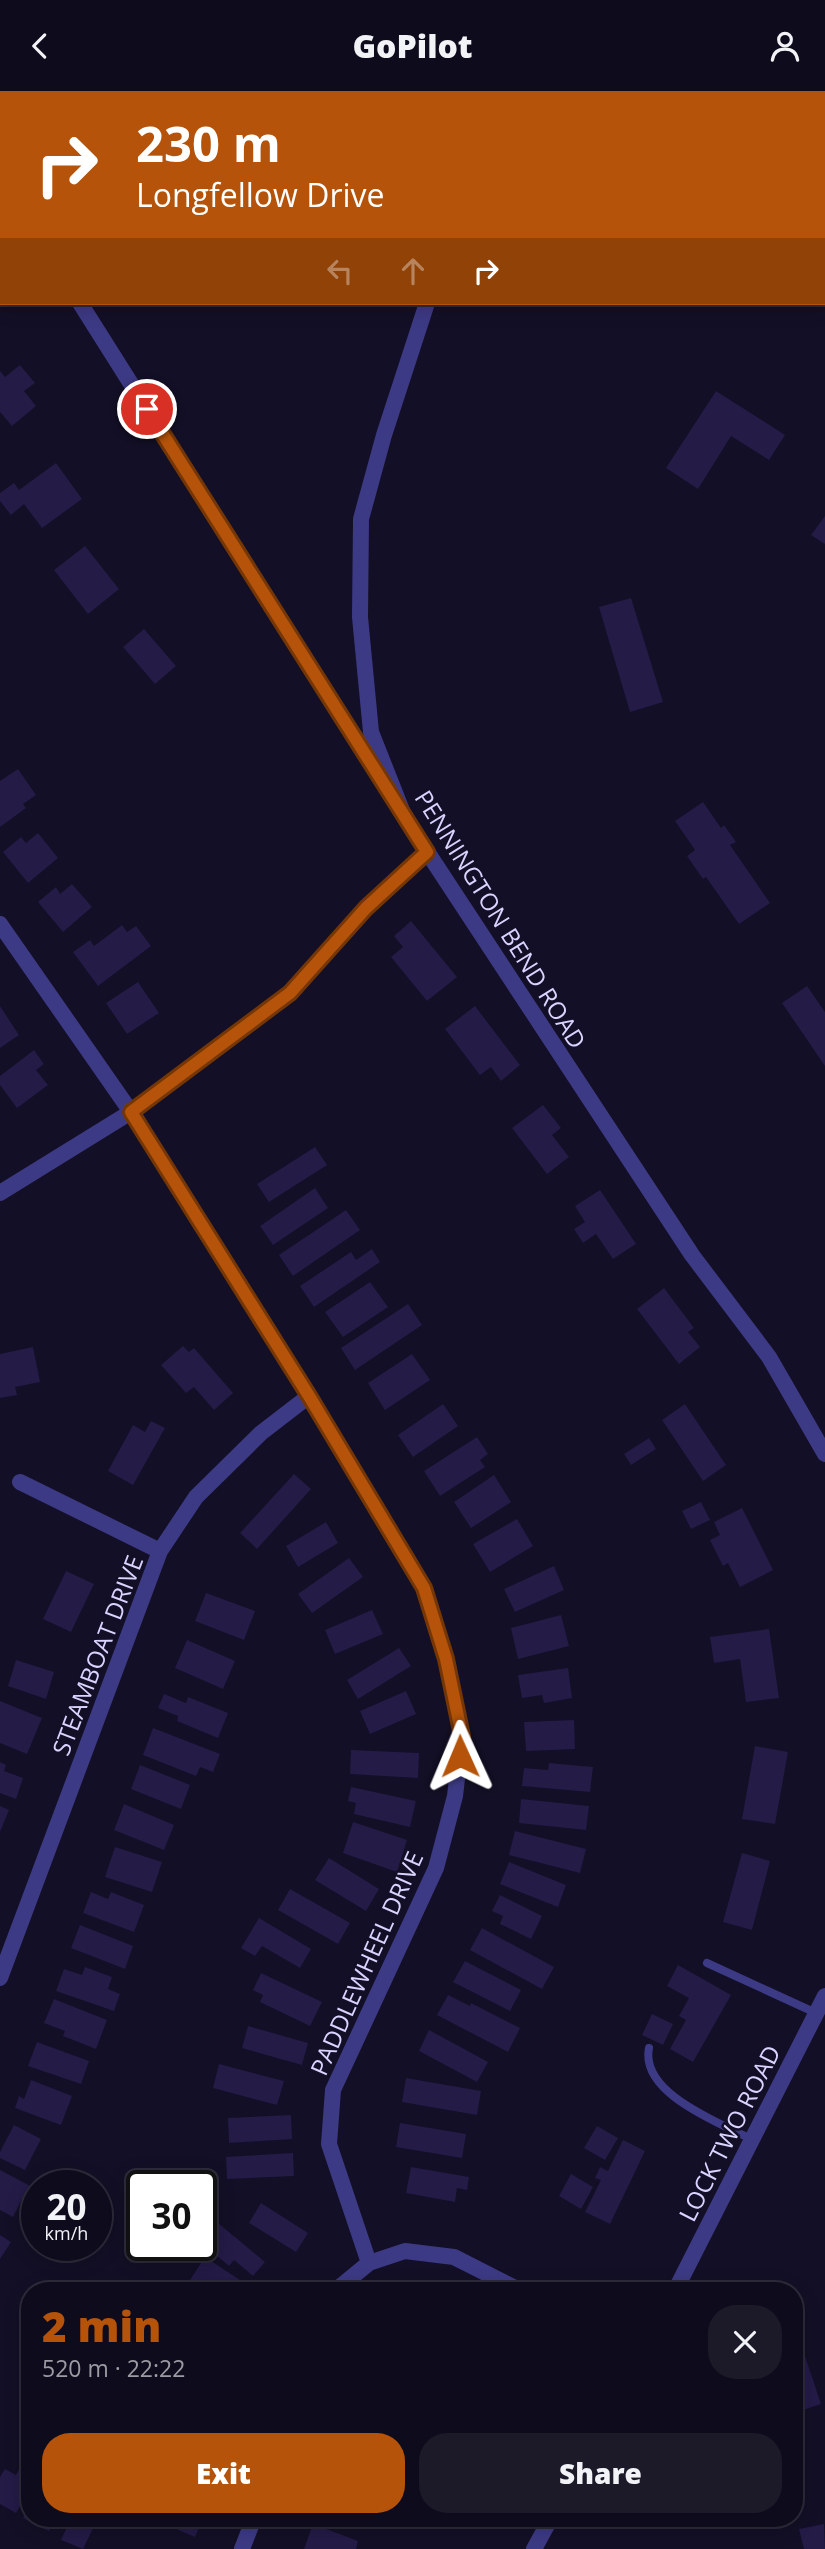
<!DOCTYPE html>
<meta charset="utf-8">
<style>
:root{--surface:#0e0b1c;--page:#1c1929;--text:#f1f3f6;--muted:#9b9ba3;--line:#2e2b3b;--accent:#b45309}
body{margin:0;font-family:"Open Sans",sans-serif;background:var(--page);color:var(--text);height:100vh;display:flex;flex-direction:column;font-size:26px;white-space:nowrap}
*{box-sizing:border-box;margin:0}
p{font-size:23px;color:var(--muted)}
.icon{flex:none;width:38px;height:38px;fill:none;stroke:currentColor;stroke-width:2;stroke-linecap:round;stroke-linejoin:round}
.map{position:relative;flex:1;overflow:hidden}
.side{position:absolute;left:21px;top:2191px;width:782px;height:245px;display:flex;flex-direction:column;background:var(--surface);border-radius:28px;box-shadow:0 4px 18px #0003,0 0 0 2px var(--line)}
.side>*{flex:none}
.top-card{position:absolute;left:0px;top:0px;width:826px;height:214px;box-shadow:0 4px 18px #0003,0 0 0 2px var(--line);background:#b45309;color:#fff;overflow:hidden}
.speed{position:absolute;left:21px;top:2079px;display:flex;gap:14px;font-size:35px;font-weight:700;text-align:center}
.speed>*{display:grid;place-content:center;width:91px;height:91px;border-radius:50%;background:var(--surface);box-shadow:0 4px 18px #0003,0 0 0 2px var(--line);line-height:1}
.speed small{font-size:18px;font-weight:400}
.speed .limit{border:4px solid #111;border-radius:10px;background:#fff;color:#111}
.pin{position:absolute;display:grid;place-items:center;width:60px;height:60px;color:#fff;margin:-30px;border:4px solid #fff;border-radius:50%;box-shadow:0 2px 7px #0007}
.me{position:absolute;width:77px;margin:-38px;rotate:359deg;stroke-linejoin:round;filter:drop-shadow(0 0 5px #0008)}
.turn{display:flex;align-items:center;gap:24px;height:147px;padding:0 21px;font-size:32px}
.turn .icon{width:91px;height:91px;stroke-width:2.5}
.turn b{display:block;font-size:49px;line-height:60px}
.lanes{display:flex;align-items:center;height:66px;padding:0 21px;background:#0003;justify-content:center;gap:35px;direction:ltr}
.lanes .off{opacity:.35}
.round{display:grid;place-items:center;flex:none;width:74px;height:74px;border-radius:28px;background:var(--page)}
.overview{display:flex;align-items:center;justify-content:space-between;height:119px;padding:0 21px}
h1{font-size:42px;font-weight:800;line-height:52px;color:var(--accent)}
.primary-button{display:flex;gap:14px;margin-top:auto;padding:14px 21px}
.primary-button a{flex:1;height:80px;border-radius:28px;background:var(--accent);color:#fff;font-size:28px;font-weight:800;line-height:80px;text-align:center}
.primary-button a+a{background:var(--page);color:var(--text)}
header{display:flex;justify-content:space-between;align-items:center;height:91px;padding:0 21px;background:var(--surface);font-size:32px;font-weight:800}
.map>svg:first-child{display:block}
.building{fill:#241b47}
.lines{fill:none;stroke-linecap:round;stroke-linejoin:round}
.lane{stroke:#3d3a85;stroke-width:8}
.street{stroke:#3d3a85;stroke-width:16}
.route-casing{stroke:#753606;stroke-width:18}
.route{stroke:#b45309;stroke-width:12}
.labels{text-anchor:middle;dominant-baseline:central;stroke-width:5;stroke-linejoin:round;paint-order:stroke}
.street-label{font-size:24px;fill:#d9d4ff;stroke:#130f26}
</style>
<header><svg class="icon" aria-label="back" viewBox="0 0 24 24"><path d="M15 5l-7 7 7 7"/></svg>GoPilot<svg class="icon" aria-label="person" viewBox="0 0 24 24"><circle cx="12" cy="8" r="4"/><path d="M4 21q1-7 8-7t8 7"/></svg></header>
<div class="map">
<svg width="825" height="2458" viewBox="0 0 825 2458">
<rect width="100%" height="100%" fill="#130f26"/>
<path class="building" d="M 20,274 L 35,292 L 24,300 L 36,315 L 12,335 L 0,321 L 0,280 L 5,286 Z
M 716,300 L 785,344 L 769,369 L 731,345 L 698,398 L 666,377 Z
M 56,372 L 82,408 L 42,437 L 24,413 L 11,424 L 0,410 L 0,402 L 14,392 L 19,399 Z
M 825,425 L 825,453 L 811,444 Z
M 85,455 L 119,498 L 88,523 L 54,479 Z
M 631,507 L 663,611 L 630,621 L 599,516 Z
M 144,538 L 176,575 L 155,593 L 123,556 Z
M 18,678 L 36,704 L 23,713 L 26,717 L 0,736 L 0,690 Z
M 703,711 L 721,737 L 724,734 L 736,751 L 730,754 L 770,812 L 739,833 L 706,786 L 703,788 L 687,765 L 695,759 L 675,730 Z
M 38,742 L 58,767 L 28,792 L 3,761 L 21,746 L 26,752 Z
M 72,793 L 92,816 L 63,841 L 38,811 L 56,796 L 60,803 Z
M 411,830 L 457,886 L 427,910 L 391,866 L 403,856 L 394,845 Z
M 122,834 L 127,841 L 136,835 L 151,855 L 98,895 L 73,861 L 90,849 L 94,855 Z
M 138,891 L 159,922 L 127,943 L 106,912 Z
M 807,895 L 825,921 L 825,975 L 782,912 Z
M 0,915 L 19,944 L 0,957 Z
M 475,915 L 520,974 L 501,990 L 491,976 L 480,984 L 445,938 Z
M 34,959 L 44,973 L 36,979 L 48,994 L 17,1017 L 0,994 L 0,985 Z
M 543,1014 L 561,1037 L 552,1044 L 569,1066 L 547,1083 L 512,1037 Z
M 315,1056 L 327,1074 L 269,1111 L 257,1093 Z
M 315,1097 L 328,1117 L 273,1154 L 260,1135 Z
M 600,1099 L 636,1153 L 613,1168 L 596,1143 L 583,1152 L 574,1138 L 585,1131 L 575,1115 Z
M 346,1119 L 360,1139 L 293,1185 L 279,1164 Z
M 372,1158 L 380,1171 L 314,1216 L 300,1195 L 351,1161 L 356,1169 Z
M 370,1191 L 388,1216 L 343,1246 L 325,1221 Z
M 664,1197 L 694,1237 L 688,1241 L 700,1256 L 679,1273 L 637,1218 Z
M 408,1213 L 422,1234 L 355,1279 L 341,1257 Z
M 183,1255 L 189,1261 L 194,1257 L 233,1302 L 214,1319 L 194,1296 L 186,1302 L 161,1274 Z
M 33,1256 L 40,1291 L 15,1296 L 17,1304 L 0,1307 L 0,1263 Z
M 412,1263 L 430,1289 L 385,1319 L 368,1292 Z
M 443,1313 L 458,1335 L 413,1366 L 398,1344 Z
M 685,1313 L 726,1374 L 703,1390 L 662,1329 Z
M 151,1330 L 165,1337 L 133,1394 L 108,1380 L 133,1334 L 145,1341 Z
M 477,1346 L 488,1363 L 480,1369 L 485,1376 L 440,1405 L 424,1380 Z
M 649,1347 L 656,1358 L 631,1374 L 624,1363 Z
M 294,1383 L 311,1398 L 257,1458 L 240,1442 Z
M 494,1384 L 511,1411 L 471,1437 L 454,1411 Z
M 701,1411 L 710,1429 L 691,1438 L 682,1420 Z
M 742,1417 L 773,1479 L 740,1496 L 728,1472 L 723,1475 L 710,1449 L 720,1444 L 714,1431 Z
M 517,1428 L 533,1455 L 490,1481 L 473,1453 Z
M 326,1431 L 338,1452 L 298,1476 L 286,1455 Z
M 349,1467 L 363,1486 L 312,1522 L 298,1503 Z
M 554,1475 L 564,1499 L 515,1521 L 504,1498 Z
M 66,1480 L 94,1493 L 71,1541 L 43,1528 Z
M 206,1502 L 255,1520 L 244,1549 L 195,1530 Z
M 372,1519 L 383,1543 L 335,1563 L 325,1539 Z
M 561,1524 L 569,1555 L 518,1568 L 511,1537 Z
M 769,1538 L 779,1607 L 746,1611 L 740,1568 L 714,1572 L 710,1546 Z
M 187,1549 L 235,1570 L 223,1598 L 175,1577 Z
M 399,1557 L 411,1575 L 358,1608 L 347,1589 Z
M 16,1569 L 54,1581 L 46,1608 L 8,1595 Z
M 568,1577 L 572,1607 L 544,1612 L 542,1604 L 522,1607 L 518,1584 Z
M 406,1600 L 416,1623 L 370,1643 L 360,1620 Z
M 164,1603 L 186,1612 L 188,1606 L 228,1622 L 218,1647 L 177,1630 L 178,1625 L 158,1617 Z
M 0,1610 L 42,1627 L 27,1663 L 0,1652 Z
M 574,1629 L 575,1658 L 526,1660 L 524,1631 Z
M 153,1637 L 220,1663 L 213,1681 L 200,1676 L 196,1685 L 143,1664 Z
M 755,1655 L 788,1661 L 775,1733 L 742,1728 Z
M 351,1659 L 419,1662 L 418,1687 L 350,1683 Z
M 0,1671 L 6,1674 L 4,1680 L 23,1687 L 16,1708 L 0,1702 Z
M 549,1672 L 593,1676 L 590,1701 L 522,1695 L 524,1677 L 548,1679 Z
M 140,1674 L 190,1694 L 181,1718 L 131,1698 Z
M 351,1696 L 416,1710 L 410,1736 L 354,1723 L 356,1712 L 348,1710 Z
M 521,1708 L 589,1715 L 586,1739 L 519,1732 Z
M 124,1713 L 174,1734 L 164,1759 L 114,1739 Z
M 0,1715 L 9,1719 L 0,1741 Z
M 353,1731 L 407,1749 L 397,1781 L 343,1762 Z
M 515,1740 L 586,1758 L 580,1782 L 509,1764 Z
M 115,1756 L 162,1771 L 152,1801 L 105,1786 Z
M 742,1762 L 770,1770 L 752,1839 L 723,1831 Z
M 329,1767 L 379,1798 L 366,1820 L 315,1789 Z
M 509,1771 L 566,1794 L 558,1816 L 500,1793 Z
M 290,1798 L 350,1832 L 338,1853 L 278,1819 Z
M 91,1801 L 108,1808 L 111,1801 L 144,1814 L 134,1841 L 83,1822 Z
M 500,1804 L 542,1825 L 531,1848 L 500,1833 L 503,1825 L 492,1820 Z
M 259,1827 L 311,1858 L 300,1877 L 262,1855 L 255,1865 L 241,1857 Z
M 80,1834 L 133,1855 L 125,1878 L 71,1857 Z
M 482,1837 L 554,1876 L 542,1898 L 470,1859 Z
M 465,1870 L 521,1899 L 510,1920 L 453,1891 Z
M 678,1874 L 731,1904 L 693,1971 L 670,1958 L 686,1929 L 679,1925 L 689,1907 L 667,1895 Z
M 85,1876 L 112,1886 L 108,1898 L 120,1903 L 114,1920 L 56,1900 L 64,1878 L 82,1884 Z
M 261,1882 L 322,1911 L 310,1935 L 260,1911 L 263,1904 L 253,1899 Z
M 448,1904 L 470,1915 L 471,1912 L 520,1937 L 508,1961 L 437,1924 Z
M 54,1908 L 107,1929 L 96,1958 L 63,1945 L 65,1940 L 44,1932 Z
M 652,1923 L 673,1933 L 663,1954 L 642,1944 Z
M 248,1935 L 308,1952 L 302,1974 L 242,1957 Z
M 429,1939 L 488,1971 L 477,1991 L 419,1960 Z
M 37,1951 L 89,1970 L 81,1993 L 28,1975 Z
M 219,1973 L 284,1990 L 277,2014 L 213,1997 Z
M 406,1987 L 481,2000 L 477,2024 L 402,2011 Z
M 31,1989 L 72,2005 L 61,2034 L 15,2017 L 19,2005 L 24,2008 Z
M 291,2024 L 292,2048 L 229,2052 L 228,2027 Z
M 400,2032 L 466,2043 L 462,2067 L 396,2056 Z
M 14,2034 L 41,2048 L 25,2079 L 0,2067 L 0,2061 Z
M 597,2035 L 618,2047 L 605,2069 L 584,2057 Z
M 623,2049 L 645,2060 L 610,2133 L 585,2121 L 601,2089 L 595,2087 L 600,2076 L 608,2080 Z
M 293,2062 L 294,2085 L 227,2088 L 226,2066 Z
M 411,2076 L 469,2086 L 467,2099 L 457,2097 L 455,2111 L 406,2102 Z
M 0,2079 L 36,2098 L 29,2112 L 22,2108 L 13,2126 L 0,2119 Z
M 571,2083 L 593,2096 L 581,2118 L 559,2105 Z
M 261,2112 L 308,2142 L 296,2161 L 249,2132 Z
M 212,2127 L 265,2171 L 253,2185 L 234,2169 L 229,2175 L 201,2151 L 201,2141 Z
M 0,2144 L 11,2151 L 0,2168 Z
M 205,2166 L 252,2197 L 250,2200 L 200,2200 L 188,2192 Z
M 795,2246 L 801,2263 L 804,2262 L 821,2313 L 794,2322 Z
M 23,2371 L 30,2374 L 30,2397 L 16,2422 L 0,2413 L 0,2386 L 5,2378 L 16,2384 Z
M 30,2414 L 30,2427 L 55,2427 L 49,2440 L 23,2427 Z
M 71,2427 L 98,2427 L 83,2458 L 61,2449 Z
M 151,2427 L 203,2427 L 195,2446 Z
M 313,2433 L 358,2450 L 356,2458 L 304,2458 Z
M 824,2433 L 825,2458 L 804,2458 L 799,2438 Z"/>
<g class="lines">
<path class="lane" d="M 707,1872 L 816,1922
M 649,1957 C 640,2002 718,2031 751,2048"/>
<path class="street" d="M 497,2 L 497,0
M 80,212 L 383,692
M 427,212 L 384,344 L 361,428 L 360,526 L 371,641 L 405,727 L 692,1164 L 769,1266 L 825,1363
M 0,833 L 131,1021 L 309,1305 L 424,1497 L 446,1568 L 462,1645 L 455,1705 L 436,1777 L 333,1999 L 329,2053 L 369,2172
M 0,1102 L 131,1021 L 291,902 L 366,817 L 427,761
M 20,1391 L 160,1460
M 0,1887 L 160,1460 L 196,1406 L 261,1342 L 309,1305
M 335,2200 L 369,2172 L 405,2160 L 454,2166 L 521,2200
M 675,2200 L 825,1905
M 242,2458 L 254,2427
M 534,2458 L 551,2427"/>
</g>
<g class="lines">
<g class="route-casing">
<path id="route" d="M 147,318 L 427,761 L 366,817 L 290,902 L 131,1021 L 309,1305 L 424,1497 L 446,1568 L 462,1645 L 460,1665"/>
</g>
<use href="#route" class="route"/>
</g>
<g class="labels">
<g class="street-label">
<text transform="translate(501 828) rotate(58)">PENNINGTON BEND ROAD</text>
<text transform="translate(97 1564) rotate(-69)">STEAMBOAT DRIVE</text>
<text transform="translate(366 1872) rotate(-66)">PADDLEWHEEL DRIVE</text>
<text transform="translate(729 2042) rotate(-63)">LOCK TWO ROAD</text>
</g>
</g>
</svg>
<div class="speed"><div>20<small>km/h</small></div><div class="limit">30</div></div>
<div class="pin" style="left:147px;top:318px;background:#d93025"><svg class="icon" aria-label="arrive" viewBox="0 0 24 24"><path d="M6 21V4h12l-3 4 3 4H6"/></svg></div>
<svg class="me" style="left:460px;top:1665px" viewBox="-20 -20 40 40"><path d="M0-17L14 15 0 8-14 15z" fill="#b45309" stroke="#fff" stroke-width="4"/></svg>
<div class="top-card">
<div class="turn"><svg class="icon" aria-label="right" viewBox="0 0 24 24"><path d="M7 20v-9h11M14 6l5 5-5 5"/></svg><div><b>230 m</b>Longfellow Drive</div></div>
<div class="lanes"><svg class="icon off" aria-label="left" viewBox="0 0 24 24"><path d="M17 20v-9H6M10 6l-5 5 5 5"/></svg><svg class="icon off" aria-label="ahead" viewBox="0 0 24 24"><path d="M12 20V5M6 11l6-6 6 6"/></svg><svg class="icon" aria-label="right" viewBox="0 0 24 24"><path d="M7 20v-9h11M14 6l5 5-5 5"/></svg></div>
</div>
<section class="side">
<div class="overview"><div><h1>2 min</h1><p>520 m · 22:22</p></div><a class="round"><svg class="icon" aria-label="close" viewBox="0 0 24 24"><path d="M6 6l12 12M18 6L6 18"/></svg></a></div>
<div class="primary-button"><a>Exit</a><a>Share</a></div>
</section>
</div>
